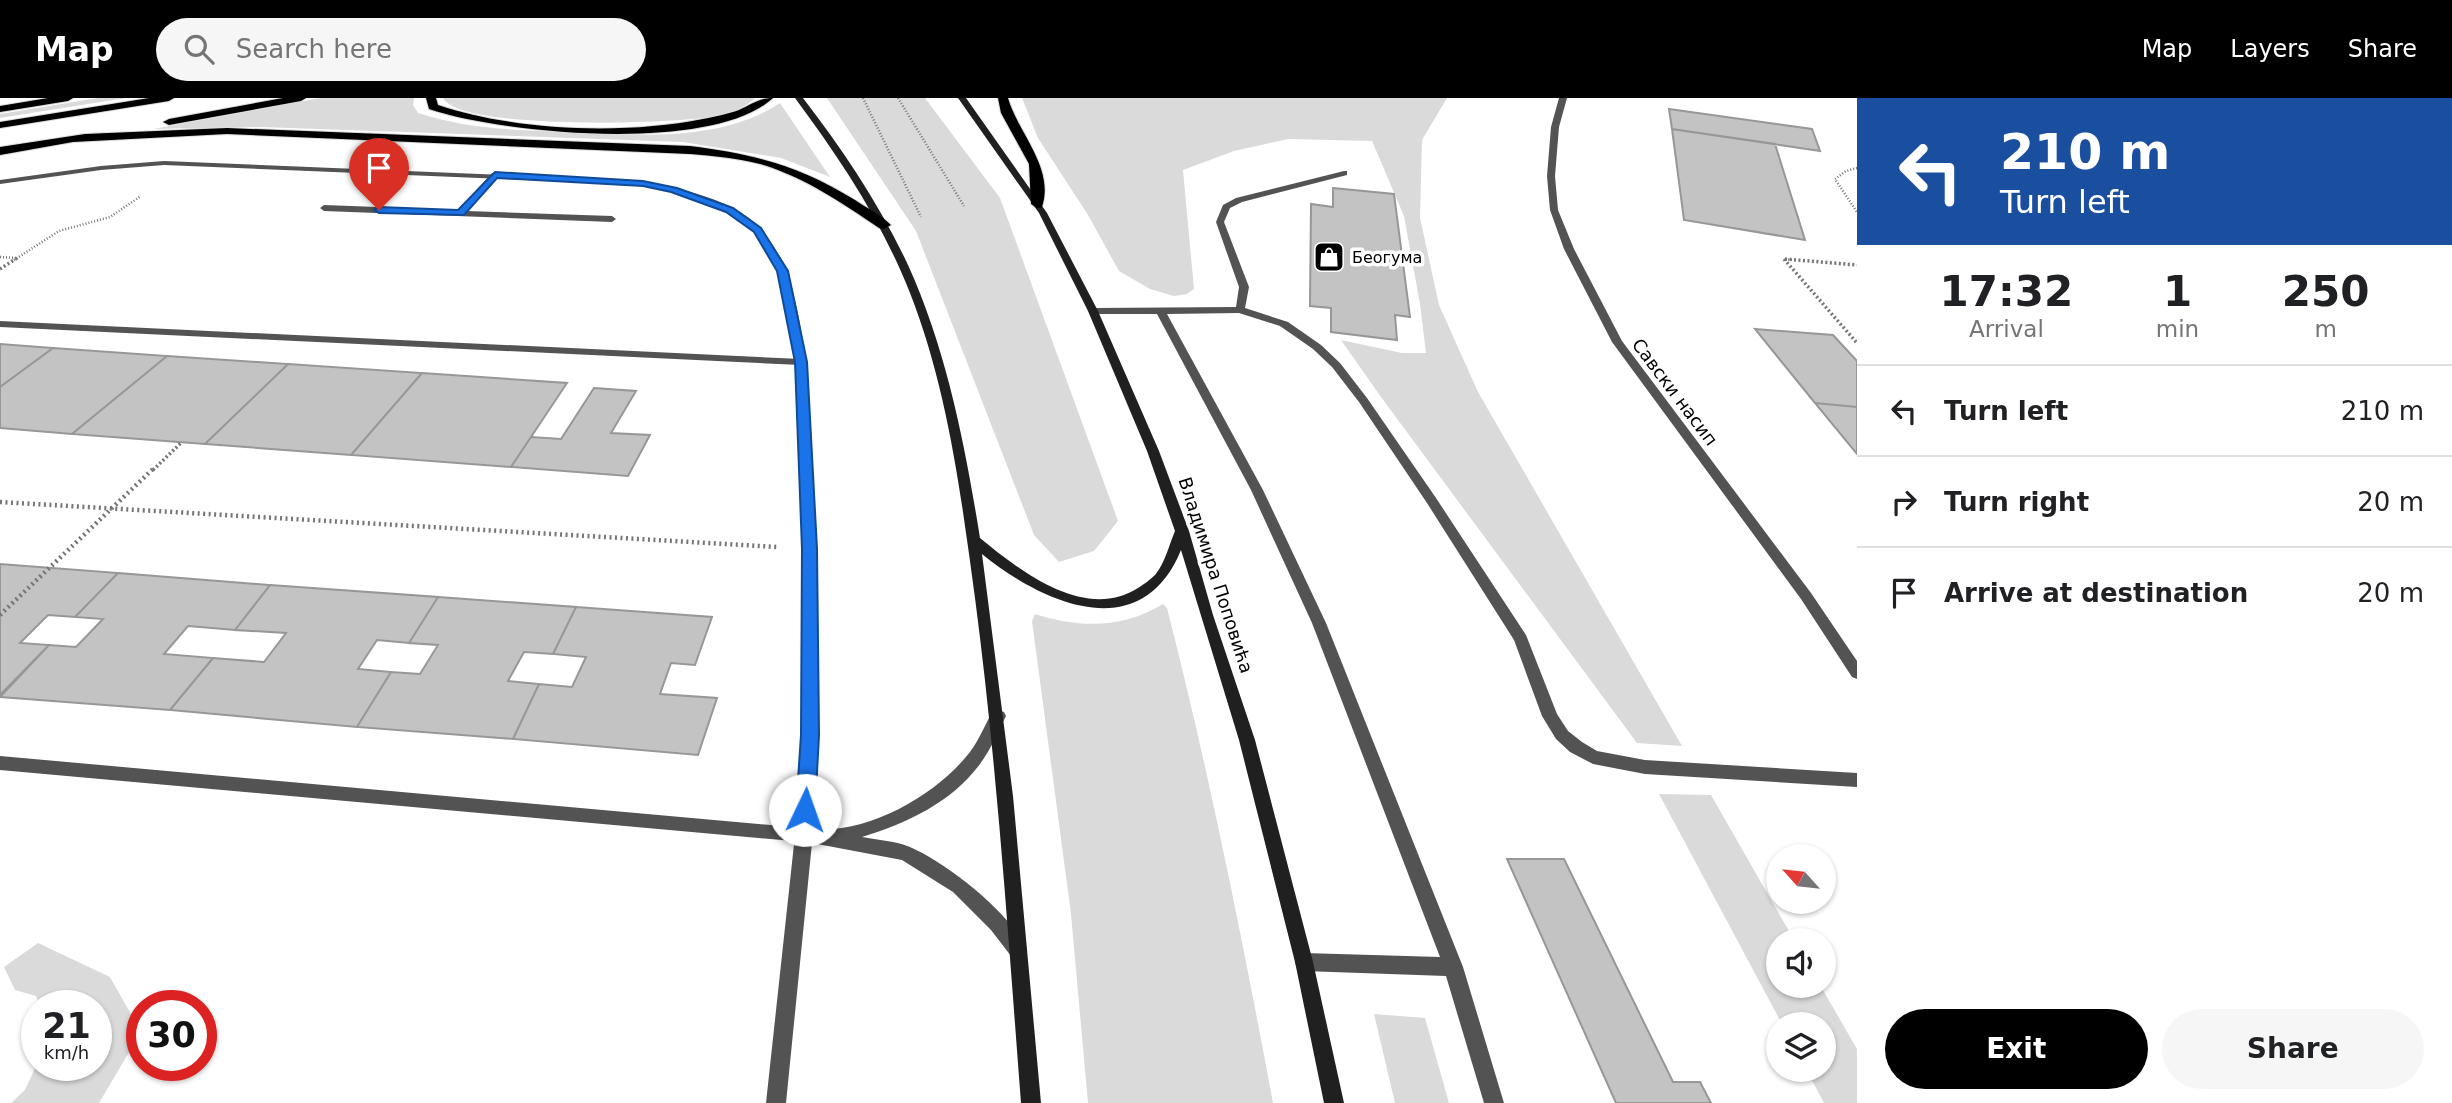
<!DOCTYPE html>
<meta charset="utf-8">
<style>
:root{--surface:#fff;--page:#f6f6f6;--text:#202124;--muted:#757577;--line:#e0e0e0;--accent:#000}
body{margin:0;font-family:"DejaVu Sans",sans-serif;background:var(--page);color:var(--text);height:100vh;display:flex;flex-direction:column;font-size:26px;white-space:nowrap}
*{box-sizing:border-box;margin:0}
p{font-size:23px;color:var(--muted)}
.icon{flex:none;width:38px;height:38px;fill:none;stroke:currentColor;stroke-width:2;stroke-linecap:round;stroke-linejoin:round}
.map{position:relative;flex:1;overflow:hidden}
.details{display:flex;flex-direction:column;background:var(--surface);width:595px}
.details>*{flex:none}
.top-card{background:#1a4fa0;color:#fff;overflow:hidden}
.needle{width:46px;rotate:297deg}
.buttons{position:absolute;left:1766px;top:746px;display:grid;gap:14px}
.buttons a{display:grid;place-items:center;width:70px;height:70px;border-radius:50%;background:var(--surface);box-shadow:0 2px 5px #0004;font-size:35px}
.speed{position:absolute;left:21px;top:892px;display:flex;gap:14px;font-size:35px;font-weight:700;text-align:center}
.speed>*{display:grid;place-content:center;width:91px;height:91px;border-radius:50%;background:var(--surface);box-shadow:0 2px 5px #0004;line-height:1}
.speed small{font-size:18px;font-weight:400}
.speed .limit{border:10px solid #d22;background:#fff;color:#111}
.pin{position:absolute;display:grid;place-items:center;width:60px;height:60px;color:#fff;margin:-72px -30px;border-radius:50% 50% 50% 0;rotate:-45deg;box-shadow:0 0 7px #0007}
.pin .icon{rotate:45deg}
.me{position:absolute;width:77px;margin:-38px;rotate:3deg;stroke-linejoin:round;filter:drop-shadow(0 0 5px #0008)}
.turn{display:flex;align-items:center;gap:24px;height:147px;padding:0 28px;font-size:32px}
.turn .icon{width:91px;height:91px;stroke-width:2.5}
.turn b{display:block;font-size:49px;line-height:60px}
.eta{display:flex;justify-content:space-evenly;align-items:center;height:119px;text-align:center}
.eta b{font-size:42px;font-weight:800;line-height:49px}
.action{display:flex;gap:14px;margin-top:auto;padding:14px 28px}
.action a{flex:1;height:80px;border-radius:42px;background:var(--accent);color:#fff;font-size:28px;font-weight:800;line-height:80px;text-align:center}
.action a+a{background:var(--page);color:var(--text)}
ul{padding:0;list-style:none}
li{display:flex;align-items:center;gap:21px;height:91px;padding:0 28px;border-top:2px solid var(--line)}
li div{flex:1}
li b{display:block;font-size:26px}
li em{font-style:normal}
header{display:flex;align-items:center;gap:42px;box-sizing:border-box;height:98px;padding:0 35px;background:var(--accent);color:#fff}
header strong{font-size:33px}
nav{display:flex;gap:38px;margin-inline-start:auto;font-size:24px}
.search{width:490px;height:63px;background:var(--page);display:flex;align-items:center;gap:18px;box-sizing:border-box;padding:0 24px;border-radius:38px;color:var(--muted);font-size:26px}
main{display:flex;flex:1;min-height:0}
.map>svg:first-child{display:block}
.green{fill:#dadada}
.building{fill:#c3c3c3;stroke:#979797;stroke-width:2}
.lines{fill:none;stroke-linecap:round;stroke-linejoin:round}
.highway-casing{stroke:#dbdbdb;stroke-width:2}
.path-far2{stroke:#757575;stroke-width:2.5;stroke-dasharray:1 2;stroke-linecap:butt}
.path-far1{stroke:#757575;stroke-width:3.5;stroke-dasharray:2 2.5;stroke-linecap:butt}
.path{stroke:#757575;stroke-width:4.5;stroke-dasharray:2 3.5;stroke-linecap:butt}
.lane{fill:#535353;fill-rule:evenodd}
.street{fill:#535353;fill-rule:evenodd}
.secondary{fill:#202020;fill-rule:evenodd}
.highway{fill:#000;fill-rule:evenodd}
.route{fill:#1a73e8;stroke:#114b97;stroke-width:2}
.labels{text-anchor:middle;dominant-baseline:central;stroke-width:7;stroke-linejoin:round;paint-order:stroke}
.far-poi-label{font-size:16px;fill:#000;stroke:#fff;text-anchor:start}
.street-label{font-size:18px;fill:#000;stroke:#fff}
</style>
<header>
<strong>Map</strong>
<div class="search"><svg class="icon" aria-label="search" viewBox="0 0 24 24"><circle cx="10" cy="10" r="6"/><path d="M15 15l6 6"/></svg>Search here</div>
<nav><a>Map</a><a>Layers</a><a>Share</a></nav>
</header>
<main>
<div class="map">
<svg width="1857" height="1005" viewBox="0 0 1857 1005">
<rect width="100%" height="100%" fill="#fff"/>
<path class="green" d="M 98,0 L 126,0 L 0,20 L 0,16 Z
M 320,0 L 414,0 L 413,7 L 418,15 C 468,31 514,32 566,34 C 635,37 719,45 780,5 L 830,79 L 781,60 L 683,44 L 261,29 L 153,31 Z
M 443,0 L 755,0 C 745,10 731,15 717,18 C 678,26 460,33 443,0 Z
M 827,0 L 925,0 L 1000,100 L 1118,423 L 1094,453 L 1059,464 L 1034,437 L 916,133 Z
M 1022,0 L 1447,0 L 1422,42 L 1420,120 L 1439,207 L 1478,294 L 1682,648 L 1637,645 L 1381,299 L 1341,242 L 1402,255 L 1426,255 L 1420,206 L 1404,118 L 1372,43 L 1288,41 L 1234,53 L 1183,72 L 1194,191 L 1187,196 L 1174,198 L 1150,191 L 1119,173 L 1088,117 L 1038,40 Z
M 1163,506 L 1167,510 C 1209,674 1242,839 1273,1005 L 1088,1005 L 1071,816 L 1032,523 L 1035,516 C 1079,530 1122,531 1163,506 Z
M 1659,696 L 1711,697 L 1794,842 L 1778,842 L 1778,887 L 1820,887 L 1857,951 L 1857,1005 L 1824,1005 L 1806,971 L 1824,971 L 1824,926 L 1782,926 Z
M 38,845 L 110,879 L 141,934 L 99,1005 L 11,1005 L 25,992 L 37,966 L 96,968 L 96,908 L 40,908 L 36,898 L 15,892 L 4,869 Z
M 1374,916 L 1425,920 L 1449,1005 L 1395,1005 Z"/>
<path class="building" d="M 1669,11 L 1812,31 L 1820,53 L 1672,31 Z
M 1672,31 L 1775,46 L 1805,142 L 1684,122 Z
M 1333,90 L 1394,96 L 1410,219 L 1395,217 L 1397,242 L 1331,234 L 1331,210 L 1310,208 L 1311,106 L 1333,109 Z
M 1755,231 L 1833,237 L 1857,263 L 1857,309 L 1815,305 Z
M 0,246 L 53,250 L 0,289 Z
M 53,250 L 167,258 L 72,336 L 0,330 L 0,289 Z
M 167,258 L 288,266 L 205,346 L 72,336 Z
M 288,266 L 422,275 L 351,357 L 205,346 Z
M 422,275 L 567,285 L 511,369 L 351,357 Z
M 594,290 L 636,293 L 611,335 L 650,337 L 628,378 L 511,369 L 531,339 L 561,341 Z
M 1815,305 L 1857,309 L 1857,356 Z
M 0,466 L 118,475 L 75,519 L 48,517 L 20,545 L 49,547 L 0,597 Z
M 118,475 L 270,487 L 235,532 L 188,528 L 164,556 L 213,560 L 170,612 L 0,599 L 49,547 L 76,549 L 103,521 L 75,519 Z
M 270,487 L 438,499 L 409,545 L 377,542 L 358,571 L 391,574 L 357,629 L 170,612 L 213,560 L 264,564 L 286,535 L 235,532 Z
M 438,499 L 576,509 L 553,556 L 524,554 L 508,583 L 539,586 L 513,641 L 357,629 L 391,574 L 420,576 L 438,547 L 409,545 Z
M 576,509 L 712,519 L 695,567 L 671,565 L 660,596 L 717,600 L 698,657 L 513,641 L 539,586 L 572,589 L 586,559 L 553,556 Z
M 1507,761 L 1564,761 L 1673,984 L 1700,984 L 1711,1005 L 1616,1005 Z"/>
<g class="lines">
<g class="highway-casing">
<path id="highway" d="M 48,0 L 73,0 L 68,3 L 0,14 L 0,8 Z
M 149,0 L 174,0 L 169,3 L 0,30 L 0,24 Z
M 283,0 L 306,0 L 301,3 L 169,27 L 163,24 L 169,21 Z
M 426,0 L 436,0 L 438,7 C 516,33 622,37 703,21 C 714,19 728,16 739,12 C 752,6 759,0 773,0 C 713,56 503,36 429,11 Z
M 998,0 L 1008,0 C 1018,35 1055,70 1042,109 L 1037,110 L 1031,106 L 1029,66 L 1001,15 Z
M 227,30 L 690,48 C 754,56 800,68 855,102 C 867,110 881,117 891,127 L 884,131 L 879,130 C 842,105 804,79 760,66 C 737,60 713,58 690,56 L 227,36 L 73,44 L 0,57 L 0,49 L 85,36 Z"/>
</g>
<path class="path-far2" d="M 863,0 L 921,119
M 898,0 L 964,108
M 1857,70 L 1846,73 L 1835,81 L 1857,114
M 0,159 L 17,160
M 1785,161 L 1793,162
M 14,162 L 59,133 L 110,119 L 141,98"/>
<path class="path-far1" d="M 1784,161 L 1857,245
M 1785,161 L 1857,167
M 0,171 L 17,160
M 153,372 L 182,344"/>
<path class="path" d="M 0,404 L 777,449
M 0,517 L 154,370"/>
<path class="lane" d="M 1344,73 L 1347,73 L 1347,77 L 1242,104 L 1230,110 L 1224,124 L 1249,189 L 1245,210 L 1288,224 L 1321,247 L 1340,265 L 1367,300 L 1436,400 L 1526,537 L 1557,616 L 1568,633 L 1582,644 L 1597,653 L 1645,662 L 1857,675 L 1857,689 L 1645,676 L 1593,666 L 1570,654 L 1556,641 L 1542,618 L 1514,542 L 1427,405 L 1359,304 L 1332,269 L 1313,251 L 1280,228 L 1239,215 L 1167,216 L 1263,392 L 1326,525 L 1463,869 L 1504,1005 L 1484,1005 L 1446,878 L 1304,873 L 1297,870 L 1295,864 L 1297,858 L 1304,855 L 1440,859 L 1312,525 L 1251,392 L 1157,216 L 1093,216 L 1088,213 L 1093,210 L 1236,209 L 1239,189 L 1216,124 L 1223,107 L 1236,100 Z
M 492,75 L 499,77 L 467,113 L 612,118 L 616,121 L 612,124 L 324,113 L 320,110 L 324,107 L 458,112 Z
M 0,223 L 801,261 L 806,264 L 801,267 L 0,229 Z
M 0,658 L 804,730 L 810,732 L 813,737 L 810,742 L 804,744 L 0,672 Z"/>
<path class="street" d="M 1559,0 L 1567,0 L 1559,29 L 1555,78 L 1558,112 L 1574,151 L 1622,243 L 1811,495 L 1857,563 L 1857,581 L 1852,579 L 1801,501 L 1612,244 L 1564,151 L 1550,112 L 1547,78 L 1551,29 Z
M 164,63 L 623,82 C 665,86 731,98 761,131 C 768,139 785,165 788,176 C 808,240 809,308 812,375 C 818,494 818,612 813,731 C 866,736 931,700 965,660 C 977,647 984,629 992,614 L 998,612 L 1004,614 L 1006,618 C 998,634 991,651 980,666 C 951,705 907,725 862,739 C 878,742 896,743 910,749 C 947,765 1011,815 1027,852 L 1025,858 L 1018,861 L 1011,858 L 991,832 L 953,794 L 902,762 L 812,745 L 786,1005 L 766,1005 L 795,737 L 801,637 L 802,451 L 796,264 L 778,173 L 754,134 L 726,114 L 701,104 L 658,90 L 623,86 L 164,67 L 101,72 L 0,86 L 0,82 L 101,68 Z"/>
<path class="secondary" d="M 795,0 L 803,0 C 843,52 880,107 908,167 C 947,253 965,347 980,440 C 1020,473 1085,524 1138,490 C 1144,486 1150,482 1155,477 C 1165,465 1169,447 1175,433 L 1147,353 L 1088,213 L 1039,115 L 958,0 L 966,0 L 1047,115 L 1098,213 L 1159,353 L 1189,433 L 1213,517 L 1255,642 L 1313,864 L 1344,1005 L 1324,1005 L 1295,864 L 1239,642 L 1181,452 C 1141,550 1042,505 982,456 L 1013,698 L 1041,1005 L 1021,1005 C 1008,836 997,667 975,500 C 961,397 948,292 910,195 C 882,124 841,62 795,0 Z"/>
<use href="#highway" class="highway"/>
</g>
<path class="route" d="M 495,74 L 643,83 L 677,90 L 733,110 L 761,130 L 788,173 L 807,264 L 817,451 L 819,637 L 815,712 L 812,718 L 805,720 L 799,718 L 796,712 L 801,637 L 802,451 L 795,264 L 777,173 L 754,134 L 726,114 L 671,94 L 643,88 L 497,80 L 464,117 L 379,115 L 374,112 L 379,109 L 458,112 Z"/>
<defs>
<g id="shop-square" transform="scale(1.575)"><rect x="-9" y="-9" width="18" height="18" rx="4" fill="#000" stroke="#fff"/><path d="M-5-2.5h2.3a2.7 3.5 0 0 1 5.4 0H5L5.5 6h-11ZM-1.5-2.5h3a1.5 2.3 0 0 0-3 0Z" fill="#fff"/></g>
</defs>
<g fill-rule="evenodd">
<use href="#shop-square" x="1329" y="159"/>
</g>
<g class="labels">
<g class="far-poi-label">
<text x="1352" y="159">Беогума</text>
</g>
<g class="street-label">
<text transform="translate(1675 294) rotate(53)">Савски насип</text>
<text transform="translate(1216 477) rotate(72)">Владимира Поповића</text>
</g>
</g>
</svg>
<div class="buttons">
<a><svg class="needle" viewBox="-14 -14 28 28"><path d="M0-13l5 13h-10z" fill="#e53935"/><path d="M0 13l5-13h-10z" fill="#757577"/></svg></a>
<a><svg class="icon" aria-label="sound" viewBox="0 0 24 24"><path d="M4 9h4l5-4v14l-5-4H4zM17 9q2 3 0 6"/></svg></a>
<a><svg class="icon" aria-label="layers" viewBox="0 0 24 24"><path d="M12 4l9 5-9 5-9-5zM3 14l9 5 9-5"/></svg></a>
</div>
<div class="speed"><div>21<small>km/h</small></div><div class="limit">30</div></div>
<div class="pin" style="left:379px;top:112px;background:#d93025"><svg class="icon" aria-label="arrive" viewBox="0 0 24 24"><path d="M6 21V4h12l-3 4 3 4H6"/></svg></div>
<svg class="me" style="left:805px;top:712px" viewBox="-20 -20 40 40"><circle r="19" fill="#fff"/><path d="M0-13L10 11 0 6-10 11z" fill="#1a73e8"/></svg>
</div>
<section class="details">
<div class="top-card">
<div class="turn"><svg class="icon" aria-label="left" viewBox="0 0 24 24"><path d="M17 20v-9H6M10 6l-5 5 5 5"/></svg><div><b>210 m</b>Turn left</div></div>
</div>
<div class="eta">
<div><b>17:32</b><p>Arrival</p></div>
<div><b>1</b><p>min</p></div>
<div><b>250</b><p>m</p></div>
</div>
<ul>
<li><svg class="icon" aria-label="left" viewBox="0 0 24 24"><path d="M17 20v-9H6M10 6l-5 5 5 5"/></svg><div><b>Turn left</b></div><em>210 m</em></li>
<li><svg class="icon" aria-label="right" viewBox="0 0 24 24"><path d="M7 20v-9h11M14 6l5 5-5 5"/></svg><div><b>Turn right</b></div><em>20 m</em></li>
<li><svg class="icon" aria-label="arrive" viewBox="0 0 24 24"><path d="M6 21V4h12l-3 4 3 4H6"/></svg><div><b>Arrive at destination</b></div><em>20 m</em></li>
</ul>
<div class="action"><a>Exit</a><a>Share</a></div>
</section>
</main>
